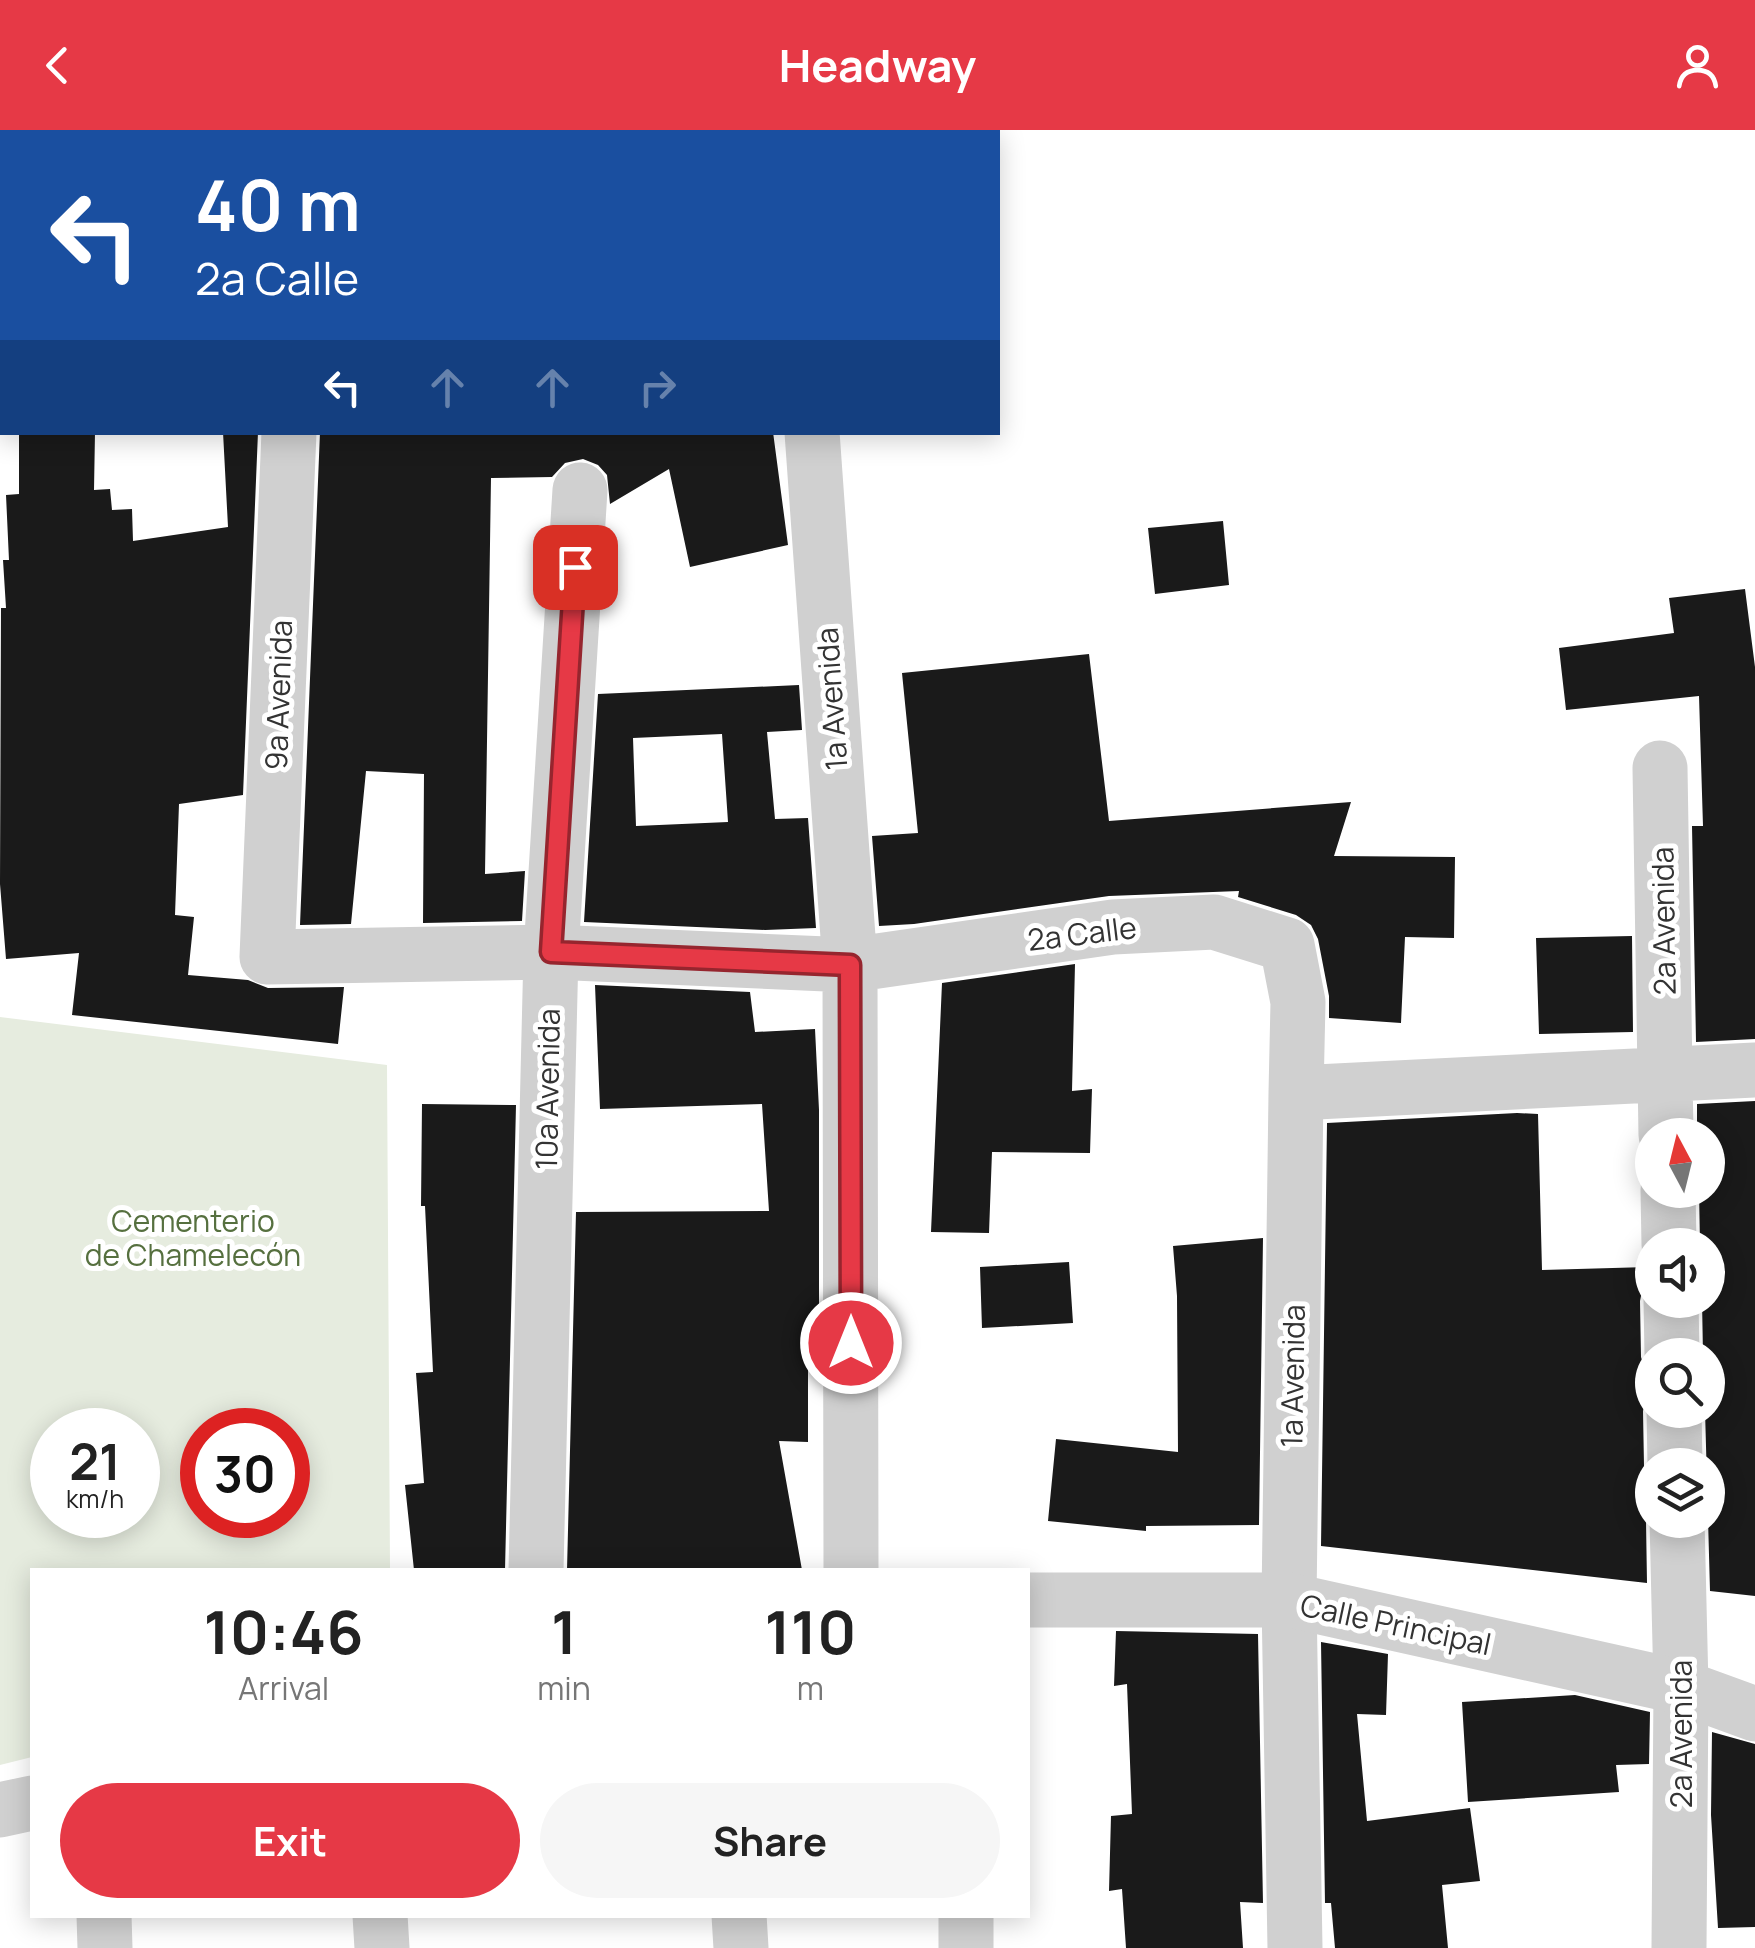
<!DOCTYPE html>
<meta charset="utf-8">
<style>
:root{--surface:#fff;--page:#f6f6f6;--text:#222;--muted:#767676;--accent:#e63946}
body{margin:0;font-family:Manrope,sans-serif;background:var(--page);color:var(--text);height:100vh;display:flex;flex-direction:column;font-size:38px;white-space:nowrap}
*{box-sizing:border-box;margin:0}
p{font-size:32px;color:var(--muted)}
.icon{flex:none;width:55px;height:55px;fill:none;stroke:currentColor;stroke-width:2;stroke-linecap:round;stroke-linejoin:round}
.map{position:relative;flex:1;overflow:hidden}
.side{position:absolute;left:30px;top:1438px;width:1000px;height:350px;display:flex;flex-direction:column;background:var(--surface);border-radius:0px;box-shadow:0 5px 25px #0003}
.side>*{flex:none}
.guide{position:absolute;left:0px;top:0px;width:1000px;height:305px;box-shadow:0 5px 25px #0003;background:#1a4fa0;color:#fff;overflow:hidden}
.needle{width:65px;rotate:353deg}
.buttons{position:absolute;left:1635px;top:988px;display:grid;gap:20px}
.buttons a{display:grid;place-items:center;width:90px;height:90px;border-radius:50%;background:var(--surface);box-shadow:0 5px 25px #0003;font-size:50px}
.speed{position:absolute;left:30px;top:1278px;display:flex;gap:20px;font-size:50px;font-weight:700;text-align:center}
.speed>*{display:grid;place-content:center;width:130px;height:130px;border-radius:50%;background:var(--surface);box-shadow:0 5px 25px #0003;line-height:1}
.speed small{font-size:25px;font-weight:400}
.speed .limit{border:15px solid #d22;background:#fff;color:#111}
.pin{position:absolute;display:grid;place-items:center;width:85px;height:85px;color:#fff;margin:-42px;border-radius:20px;box-shadow:0 5px 15px #0006}
.me{position:absolute;width:110px;margin:-55px;rotate:0deg;stroke-linejoin:round;filter:drop-shadow(0 0 8px #0008)}
.turn{display:flex;align-items:center;gap:35px;height:210px;padding:0 30px;font-size:45px}
.turn .icon{width:130px;height:130px;stroke-width:2.5}
.turn b{display:block;font-size:70px;line-height:85px}
.lanes{display:flex;align-items:center;height:95px;padding:0 30px;background:#0003;justify-content:center;gap:50px;direction:ltr}
.lanes .off{opacity:.35}
.eta{display:flex;justify-content:space-evenly;align-items:center;height:170px;text-align:center}
.eta b{font-size:60px;font-weight:700;line-height:70px}
.cta{display:flex;gap:20px;margin-top:auto;padding:20px 30px}
.cta a{flex:1;height:115px;border-radius:60px;background:var(--accent);color:#fff;font-size:40px;font-weight:700;line-height:115px;text-align:center}
.cta a+a{background:var(--page);color:var(--text)}
header{display:flex;justify-content:space-between;align-items:center;height:130px;padding:0 30px;background:var(--accent);color:#fff;font-size:45px;font-weight:700}
.map>svg:first-child{display:block}
.green{fill:#e6ecdf;fill-rule:evenodd}
.building{fill:#1a1a1a;fill-rule:evenodd}
.lines{fill:none;stroke-linecap:round;stroke-linejoin:round}
.minor{stroke:#d0d0d0;stroke-width:55}
.tertiary{stroke:#d0d0d0;stroke-width:55}
.route-casing{stroke:#96252e;stroke-width:25}
.route{stroke:#e63946;stroke-width:18}
.labels{text-anchor:middle;dominant-baseline:central;stroke-width:10;stroke-linejoin:round;paint-order:stroke}
.street-label{font-size:30px;fill:#333;stroke:#fff}
.park-label{font-size:30px;fill:#56703f;stroke:#fff}
</style>
<header><svg class="icon" aria-label="back" viewBox="0 0 24 24"><path d="M15 5l-7 7 7 7"/></svg>Headway<svg class="icon" aria-label="person" viewBox="0 0 24 24"><circle cx="12" cy="8" r="4"/><path d="M4 21q1-7 8-7t8 7"/></svg></header>
<div class="map">
<svg width="1755" height="1818" viewBox="0 0 1755 1818">
<rect width="100%" height="100%" fill="#fff"/>
<path class="green" d="M 0,887 L 387,935 L 390,1440 L 32,1440 L 32,1627 L 0,1635 ZM 52,1300 L 138,1300 L 138,1385 L 52,1385 ZM 202,1300 L 288,1300 L 288,1385 L 202,1385 Z"/>
<path class="building" d="M 19,302 L 95,302 L 94,360 L 110,359 L 112,380 L 132,379 L 133,411 L 228,397 L 223,302 L 258,302 L 243,665 L 179,674 L 175,785 L 194,787 L 188,845 L 248,850 L 268,858 L 344,857 L 338,914 L 72,885 L 79,823 L 6,829 L 0,754 L 1,478 L 6,478 L 3,430 L 9,430 L 6,365 L 19,364 Z
M 320,302 L 773,302 L 788,415 L 690,437 L 669,339 L 610,374 L 607,345 L 598,335 L 583,329 L 565,333 L 552,347 L 491,348 L 485,744 L 525,741 L 522,791 L 423,793 L 424,644 L 366,641 L 351,794 L 300,795 Z
M 1223,391 L 1229,455 L 1155,464 L 1148,398 Z
M 1745,459 L 1755,537 L 1755,909 L 1696,912 L 1692,696 L 1703,696 L 1699,566 L 1566,580 L 1559,518 L 1674,503 L 1669,468 Z
M 1089,524 L 1109,691 L 1351,672 L 1334,726 L 1455,727 L 1454,808 L 1405,807 L 1401,893 L 1329,888 L 1329,866 L 1318,809 L 1311,795 L 1296,785 L 1238,767 L 1239,761 L 1109,766 L 914,794 L 879,796 L 872,706 L 918,703 L 902,543 Z
M 799,555 L 802,600 L 767,602 L 775,689 L 808,688 L 816,798 L 765,800 L 584,792 L 598,564 ZM 722,604 L 728,692 L 636,696 L 633,608 Z
M 1632,806 L 1633,902 L 1539,904 L 1536,808 Z
M 1075,834 L 1072,961 L 1092,959 L 1090,1023 L 992,1022 L 989,1103 L 931,1102 L 942,853 Z
M 595,855 L 750,862 L 755,902 L 815,899 L 819,980 L 819,1194 L 808,1194 L 808,1312 L 779,1311 L 802,1440 L 567,1440 L 576,1082 L 769,1081 L 762,974 L 600,979 Z
M 1755,971 L 1755,1466 L 1710,1461 L 1705,1280 L 1708,1225 L 1703,1225 L 1702,1170 L 1708,1170 L 1708,1115 L 1700,1115 L 1699,1060 L 1708,1060 L 1708,1005 L 1697,1005 L 1697,974 Z
M 422,974 L 516,975 L 505,1440 L 414,1440 L 405,1355 L 424,1353 L 416,1243 L 433,1242 L 425,1076 L 421,1076 Z
M 1517,983 L 1538,984 L 1542,1140 L 1648,1137 L 1652,1141 L 1643,1156 L 1640,1171 L 1641,1227 L 1645,1240 L 1652,1248 L 1652,1259 L 1646,1266 L 1643,1281 L 1644,1336 L 1652,1355 L 1652,1372 L 1646,1391 L 1647,1453 L 1321,1416 L 1327,993 Z
M 1263,1108 L 1259,1395 L 1146,1396 L 1146,1401 L 1048,1391 L 1056,1309 L 1178,1322 L 1177,1166 L 1173,1116 Z
M 1069,1132 L 1073,1193 L 982,1198 L 980,1137 Z
M 1116,1501 L 1258,1504 L 1263,1773 L 1240,1772 L 1243,1818 L 1126,1818 L 1122,1759 L 1109,1761 L 1111,1686 L 1132,1684 L 1127,1554 L 1114,1556 Z
M 1321,1512 L 1388,1524 L 1386,1585 L 1357,1584 L 1367,1691 L 1470,1678 L 1480,1751 L 1442,1755 L 1448,1818 L 1335,1818 L 1331,1773 L 1325,1773 Z
M 1575,1565 L 1650,1582 L 1649,1634 L 1616,1635 L 1619,1662 L 1468,1672 L 1462,1572 Z
M 1712,1602 L 1755,1614 L 1755,1797 L 1718,1798 L 1711,1685 Z"/>
<g class="lines">
<path class="minor" d="M 791,0 L 791,2
M 301,2 L 301,0
M 0,59 L 2,9
M 289,302 L 267,827 L 551,822 L 850,835 L 1113,797 L 1214,792 L 1287,815 L 1298,872 L 1296,963 L 1755,940
M 812,302 L 850,835 L 851,1440
M 1660,638 L 1666,1005
M 1668,1060 L 1669,1115
M 1671,1170 L 1672,1225
M 1674,1280 L 1675,1335
M 1677,1390 L 1681,1557 L 1679,1818
M 536,1440 L 551,822 L 580,360
M 104,1785 L 105,1818
M 380,1785 L 382,1818
M 739,1785 L 741,1818
M 966,1785 L 966,1818
M 1295,1818 L 1289,1470 L 1296,963"/>
<path class="tertiary" d="M 1028,1470 L 1289,1470 L 1681,1557 L 1755,1584
M 0,1680 L 32,1673"/>
</g>
<g class="lines">
<g class="route-casing">
<path id="route" d="M 575,437 L 551,822 L 850,835 L 851,1213"/>
</g>
<use href="#route" class="route"/>
</g>
<g class="labels">
<g class="street-label">
<text transform="translate(278 565) rotate(-88)">9a Avenida</text>
<text transform="translate(831 569) rotate(-94)">1a Avenida</text>
<text transform="translate(1663 791) rotate(-91)">2a Avenida</text>
<text transform="translate(1082 803) rotate(-7)">2a Calle</text>
<text transform="translate(547 959) rotate(-89)">10a Avenida</text>
<text transform="translate(1292 1246) rotate(-89)">1a Avenida</text>
<text transform="translate(1396 1494) rotate(12)">Calle Principal</text>
<text transform="translate(1680 1604) rotate(-90)">2a Avenida</text>
</g>
<g class="park-label">
<text x="193" y="1090">Cementerio<tspan x="193" dy="34">de Chamelecón</tspan></text>
</g>
</g>
</svg>
<div class="buttons">
<a><svg class="needle" viewBox="-14 -14 28 28"><path d="M0-13l5 13h-10z" fill="#e53935"/><path d="M0 13l5-13h-10z" fill="#767676"/></svg></a>
<a><svg class="icon" aria-label="sound" viewBox="0 0 24 24"><path d="M4 9h4l5-4v14l-5-4H4zM17 9q2 3 0 6"/></svg></a>
<a><svg class="icon" aria-label="search" viewBox="0 0 24 24"><circle cx="10" cy="10" r="6"/><path d="M15 15l6 6"/></svg></a>
<a><svg class="icon" aria-label="layers" viewBox="0 0 24 24"><path d="M12 4l9 5-9 5-9-5zM3 14l9 5 9-5"/></svg></a>
</div>
<div class="speed"><div>21<small>km/h</small></div><div class="limit">30</div></div>
<div class="pin" style="left:575px;top:437px;background:#d93025"><svg class="icon" aria-label="arrive" viewBox="0 0 24 24"><path d="M6 21V4h12l-3 4 3 4H6"/></svg></div>
<svg class="me" style="left:851px;top:1213px" viewBox="-20 -20 40 40"><circle r="17" fill="#e63946" stroke="#fff" stroke-width="3"/><path d="M0-11L8 9 0 5-8 9z" fill="#fff"/></svg>
<div class="guide">
<div class="turn"><svg class="icon" aria-label="left" viewBox="0 0 24 24"><path d="M17 20v-9H6M10 6l-5 5 5 5"/></svg><div><b>40 m</b>2a Calle</div></div>
<div class="lanes"><svg class="icon" aria-label="left" viewBox="0 0 24 24"><path d="M17 20v-9H6M10 6l-5 5 5 5"/></svg><svg class="icon off" aria-label="ahead" viewBox="0 0 24 24"><path d="M12 20V5M6 11l6-6 6 6"/></svg><svg class="icon off" aria-label="ahead" viewBox="0 0 24 24"><path d="M12 20V5M6 11l6-6 6 6"/></svg><svg class="icon off" aria-label="right" viewBox="0 0 24 24"><path d="M7 20v-9h11M14 6l5 5-5 5"/></svg></div>
</div>
<section class="side">
<div class="eta">
<div><b>10:46</b><p>Arrival</p></div>
<div><b>1</b><p>min</p></div>
<div><b>110</b><p>m</p></div>
</div>
<div class="cta"><a>Exit</a><a>Share</a></div>
</section>
</div>
